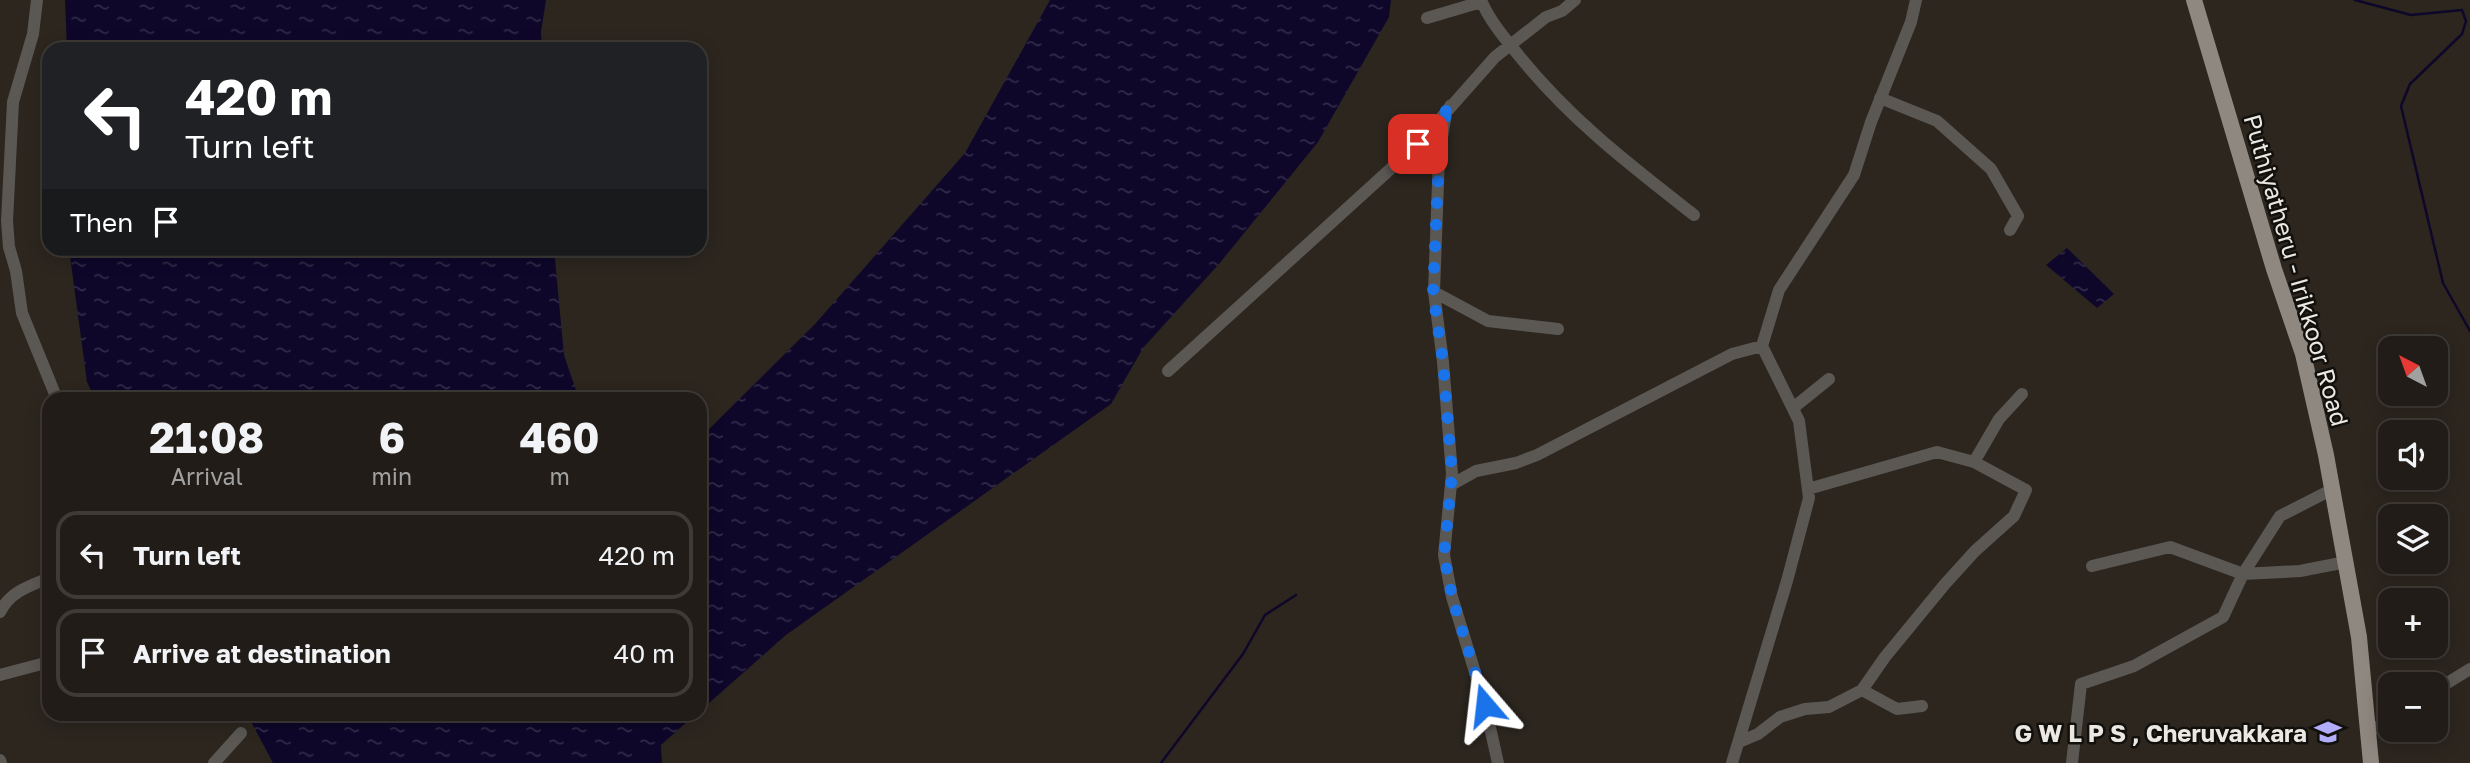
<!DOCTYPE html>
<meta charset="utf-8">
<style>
:root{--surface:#211c17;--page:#2d2924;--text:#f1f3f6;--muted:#a2a1a1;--line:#3e3a36}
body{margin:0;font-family:"Golos Text",sans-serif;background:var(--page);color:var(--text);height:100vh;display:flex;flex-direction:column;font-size:26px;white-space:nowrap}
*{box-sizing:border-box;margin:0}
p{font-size:23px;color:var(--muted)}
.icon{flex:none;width:38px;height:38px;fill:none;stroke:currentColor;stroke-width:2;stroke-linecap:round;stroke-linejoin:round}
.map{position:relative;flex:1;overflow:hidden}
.details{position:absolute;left:42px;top:392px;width:665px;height:329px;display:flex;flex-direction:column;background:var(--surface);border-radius:21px;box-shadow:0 4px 18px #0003,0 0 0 2px var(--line)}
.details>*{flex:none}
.banner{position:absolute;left:42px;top:42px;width:665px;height:214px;border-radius:21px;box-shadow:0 4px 18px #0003,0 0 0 2px var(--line);background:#202124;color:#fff;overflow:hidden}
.needle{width:46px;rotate:319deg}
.controls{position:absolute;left:2378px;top:336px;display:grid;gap:14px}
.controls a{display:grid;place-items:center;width:70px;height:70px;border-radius:14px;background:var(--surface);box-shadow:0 4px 18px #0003,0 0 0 2px var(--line);font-size:35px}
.pin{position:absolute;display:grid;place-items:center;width:60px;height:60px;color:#fff;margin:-30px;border-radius:14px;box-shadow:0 4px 10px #0006}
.me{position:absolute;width:77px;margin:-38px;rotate:343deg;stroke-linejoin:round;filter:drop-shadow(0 0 5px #0008)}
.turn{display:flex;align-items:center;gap:24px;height:147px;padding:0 28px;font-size:32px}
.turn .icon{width:91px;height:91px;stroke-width:2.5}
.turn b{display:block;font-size:49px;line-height:60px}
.then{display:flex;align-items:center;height:66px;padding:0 28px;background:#0003;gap:14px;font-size:26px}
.eta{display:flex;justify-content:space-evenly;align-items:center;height:119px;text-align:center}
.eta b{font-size:42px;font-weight:700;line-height:49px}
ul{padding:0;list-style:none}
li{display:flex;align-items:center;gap:21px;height:88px;margin:0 14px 10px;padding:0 14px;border:4px solid var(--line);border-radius:21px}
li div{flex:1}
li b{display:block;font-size:26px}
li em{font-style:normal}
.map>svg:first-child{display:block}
.water{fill:url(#water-ripples)}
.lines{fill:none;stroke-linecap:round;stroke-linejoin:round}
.stream{stroke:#0e072a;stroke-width:2.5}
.minor{stroke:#5b5854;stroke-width:12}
.major{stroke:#8f8881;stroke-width:16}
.route{stroke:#1a73e8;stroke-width:12;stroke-dasharray:0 21.6}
.labels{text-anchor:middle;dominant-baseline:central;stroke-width:5;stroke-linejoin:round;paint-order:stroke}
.street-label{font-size:24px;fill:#ebe7e2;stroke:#12100c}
.poi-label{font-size:24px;font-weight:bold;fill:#ebe7e2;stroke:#12100c;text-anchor:end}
</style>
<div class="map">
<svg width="2470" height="763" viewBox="0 0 2470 763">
<defs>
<pattern id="water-ripples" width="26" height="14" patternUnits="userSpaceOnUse" patternTransform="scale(1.75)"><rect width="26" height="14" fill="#0e072a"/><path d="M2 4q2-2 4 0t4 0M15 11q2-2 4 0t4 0" fill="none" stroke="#312b49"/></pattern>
</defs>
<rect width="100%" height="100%" fill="#2c261f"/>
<path class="water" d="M 65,0 L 546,0 L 541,32 L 542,49 L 67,49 Z
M 1050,0 L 1391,0 L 1389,17 L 1318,142 L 1219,264 L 1143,348 L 1111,404 L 786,635 L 700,711 L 700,438 L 815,324 L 965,153 Z
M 2067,248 L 2114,294 L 2097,308 L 2046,265 Z
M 69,249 L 554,249 L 564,355 L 579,399 L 95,399 L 87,382 Z
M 247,714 L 696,714 L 661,745 L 662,763 L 273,763 Z"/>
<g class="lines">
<path class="stream" d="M 2355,0 L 2411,15 L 2462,10 L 2466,21 L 2462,34 L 2410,84 L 2401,106 L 2443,283 L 2470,331
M 1161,763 L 1243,654 L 1265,615 L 1296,595"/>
<path class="minor" d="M 37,0 L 33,34 L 13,102 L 7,221 L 9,247 L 16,271 L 22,313 L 57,399
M 1481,0 C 1489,20 1506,40 1520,57 C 1571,120 1630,165 1694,215
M 1427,18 L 1481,2
M 1880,98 L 1937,121 L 1991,169 L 2018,216 L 2010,230
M 1451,105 L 1446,113 L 1439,156 L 1434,292 L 1443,362 L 1452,474 L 1444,555 L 1452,597 L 1485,705 L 1498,763
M 1434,292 L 1488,321 L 1558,329
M 1168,371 L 1418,144 L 1495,57 L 1546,17 L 1562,11 L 1575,0
M 1793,408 L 1829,379
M 1974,462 L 1999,419 L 2022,394
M 1451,485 L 1476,471 L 1516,463 L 1537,455 L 1732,354 L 1762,346
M 2092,566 L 2170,547 L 2243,574 L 2300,571 L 2346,562
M 0,612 C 10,592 29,586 49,578
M 0,675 L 49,662
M 1862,690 L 1897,709 L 1922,706
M 2436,690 L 2470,669
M 2369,732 L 2390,719
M 1739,742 L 1758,734 L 1780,717 L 1805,709 L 1829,707 L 1862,690 L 1885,657 L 1945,584 L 1975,551 L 2014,516 L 2026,490 L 1974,462 L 1937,452 L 1808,489
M 0,760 L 1,763
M 214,763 L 241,733
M 1732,763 L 1787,581 L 1809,498 L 1799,421 L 1762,346 L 1779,290 L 1854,175 L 1871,122 L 1911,22 L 1916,0
M 2072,763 L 2081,684 L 2134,666 L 2223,617 L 2243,574 L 2280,516 L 2333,489"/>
<path class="major" d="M 2194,0 L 2274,269 L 2303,354 L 2326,455 L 2359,637 L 2371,763"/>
</g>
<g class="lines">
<path class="route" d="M 1418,144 L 1451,105 L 1446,113 L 1439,156 L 1433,292 L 1443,362 L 1452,474 L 1444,555 L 1452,597 L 1485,705"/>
</g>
<defs>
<g id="school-bare" transform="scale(2.1)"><path d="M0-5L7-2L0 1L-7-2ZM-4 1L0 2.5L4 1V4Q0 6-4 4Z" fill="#b2adf9" stroke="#12100c" stroke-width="2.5" paint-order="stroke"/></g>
</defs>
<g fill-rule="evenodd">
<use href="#school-bare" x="2328" y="732"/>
</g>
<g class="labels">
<g class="street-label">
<text transform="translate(2297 270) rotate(74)">Puthiyatheru - Irikkoor Road</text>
</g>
<g class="poi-label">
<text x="2307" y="732">G W L P S , Cheruvakkara</text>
</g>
</g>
</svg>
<div class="controls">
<a><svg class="needle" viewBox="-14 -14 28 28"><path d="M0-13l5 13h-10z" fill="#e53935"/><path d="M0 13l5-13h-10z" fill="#a2a1a1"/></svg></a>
<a><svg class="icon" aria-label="sound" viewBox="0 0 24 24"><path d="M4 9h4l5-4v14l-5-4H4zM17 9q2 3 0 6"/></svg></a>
<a><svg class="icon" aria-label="layers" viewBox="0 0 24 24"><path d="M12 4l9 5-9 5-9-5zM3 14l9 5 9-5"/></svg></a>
<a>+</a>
<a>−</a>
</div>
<div class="pin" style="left:1418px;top:144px;background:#d93025"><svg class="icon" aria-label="arrive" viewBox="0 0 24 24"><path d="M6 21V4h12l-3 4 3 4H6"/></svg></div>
<svg class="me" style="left:1485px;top:705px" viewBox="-20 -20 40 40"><path d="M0-17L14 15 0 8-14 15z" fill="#1a73e8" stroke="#fff" stroke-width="4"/></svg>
<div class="banner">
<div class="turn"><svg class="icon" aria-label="left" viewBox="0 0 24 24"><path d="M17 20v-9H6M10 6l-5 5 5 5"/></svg><div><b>420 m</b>Turn left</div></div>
<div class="then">Then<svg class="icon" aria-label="arrive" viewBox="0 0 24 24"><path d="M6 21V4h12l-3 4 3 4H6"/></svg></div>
</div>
<section class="details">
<div class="eta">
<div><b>21:08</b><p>Arrival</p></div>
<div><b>6</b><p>min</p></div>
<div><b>460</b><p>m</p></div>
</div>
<ul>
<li><svg class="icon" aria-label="left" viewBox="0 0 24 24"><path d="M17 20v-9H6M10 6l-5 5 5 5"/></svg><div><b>Turn left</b></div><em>420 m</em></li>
<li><svg class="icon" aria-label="arrive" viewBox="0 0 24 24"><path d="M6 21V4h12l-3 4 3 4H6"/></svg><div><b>Arrive at destination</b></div><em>40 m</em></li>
</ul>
</section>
</div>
